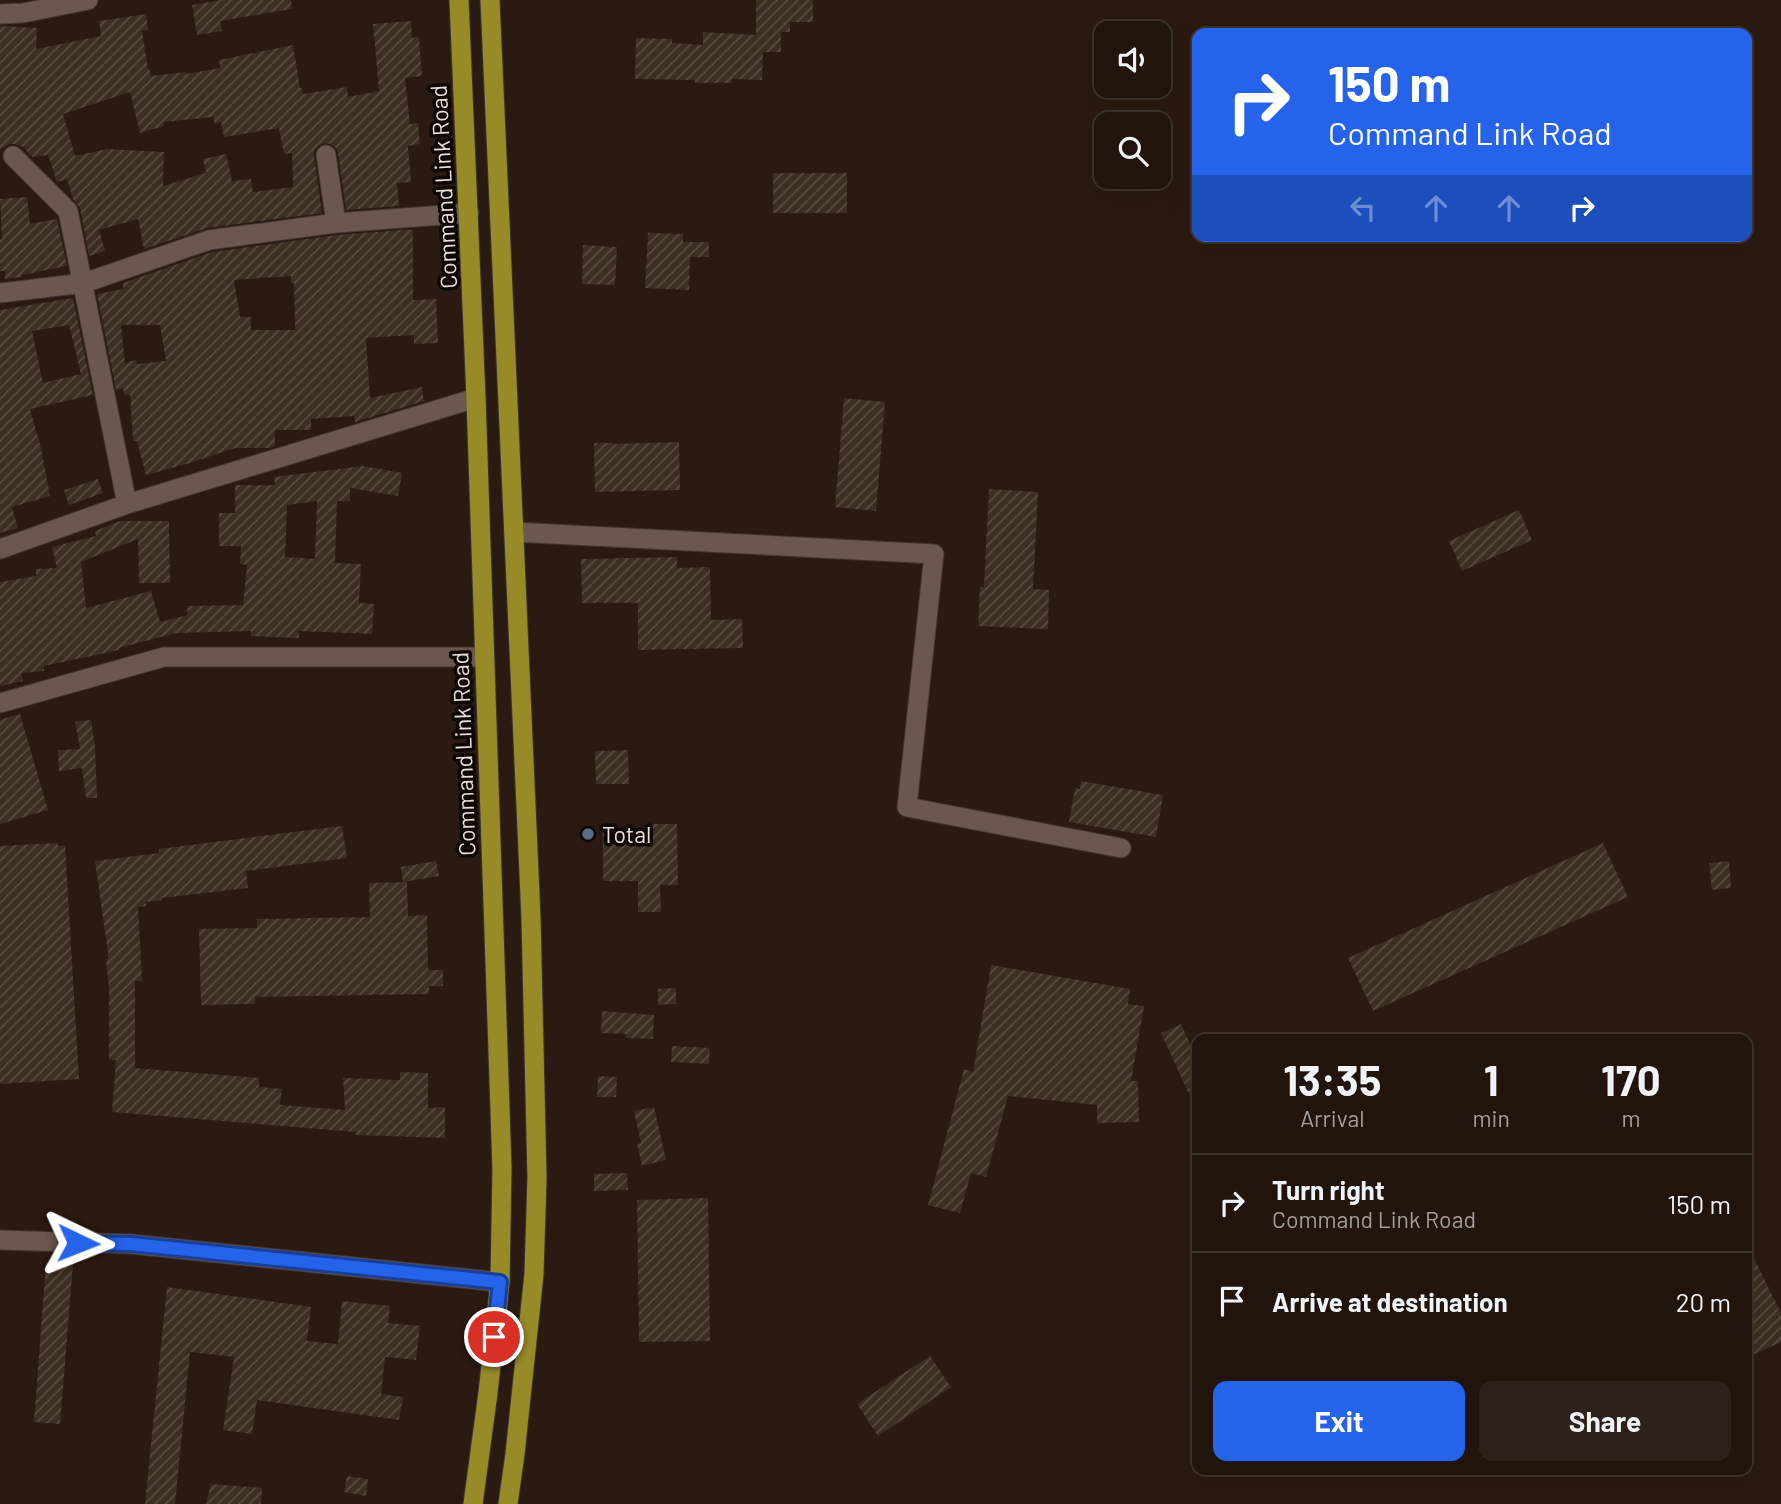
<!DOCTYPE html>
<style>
:root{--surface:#20140d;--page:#2d211b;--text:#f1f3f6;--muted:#a29e9d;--line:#3d332e;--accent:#2563eb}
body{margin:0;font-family:Barlow,sans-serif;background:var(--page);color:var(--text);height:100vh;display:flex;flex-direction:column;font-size:26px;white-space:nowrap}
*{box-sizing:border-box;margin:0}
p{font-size:23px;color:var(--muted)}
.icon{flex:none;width:38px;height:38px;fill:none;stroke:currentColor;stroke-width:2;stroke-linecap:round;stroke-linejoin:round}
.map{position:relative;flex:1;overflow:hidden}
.details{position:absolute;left:1192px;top:1034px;width:560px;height:441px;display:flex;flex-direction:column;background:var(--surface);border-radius:14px;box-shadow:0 7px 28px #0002,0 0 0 2px var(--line)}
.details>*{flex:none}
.banner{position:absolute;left:1192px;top:28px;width:560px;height:214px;border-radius:14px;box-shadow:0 7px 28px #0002,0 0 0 2px var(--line);background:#2563eb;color:#fff;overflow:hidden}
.buttons{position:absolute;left:1094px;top:21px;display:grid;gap:14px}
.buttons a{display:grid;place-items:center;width:77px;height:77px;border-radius:14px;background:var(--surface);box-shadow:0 7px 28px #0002,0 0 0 2px var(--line);font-size:35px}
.pin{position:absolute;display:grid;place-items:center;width:60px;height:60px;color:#fff;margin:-30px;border:4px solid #fff;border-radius:50%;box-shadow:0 2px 7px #0007}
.me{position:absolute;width:77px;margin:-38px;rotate:92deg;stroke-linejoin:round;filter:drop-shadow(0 0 5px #0008)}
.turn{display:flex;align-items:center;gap:24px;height:147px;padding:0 21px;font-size:32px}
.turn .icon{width:91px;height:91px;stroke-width:2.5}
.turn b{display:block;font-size:49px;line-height:60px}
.lanes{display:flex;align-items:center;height:66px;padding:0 21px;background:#0003;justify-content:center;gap:35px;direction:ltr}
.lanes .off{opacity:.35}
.eta{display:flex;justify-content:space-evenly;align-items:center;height:119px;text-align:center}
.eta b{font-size:42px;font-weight:700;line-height:49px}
.button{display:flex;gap:14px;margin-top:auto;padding:14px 21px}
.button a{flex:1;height:80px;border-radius:14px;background:var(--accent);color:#fff;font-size:28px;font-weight:700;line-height:80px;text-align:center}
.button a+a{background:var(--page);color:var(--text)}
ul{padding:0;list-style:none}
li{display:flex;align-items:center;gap:21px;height:98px;padding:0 21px;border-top:2px solid var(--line)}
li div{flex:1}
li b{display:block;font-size:26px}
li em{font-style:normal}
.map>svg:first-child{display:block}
.building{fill:url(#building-hatch);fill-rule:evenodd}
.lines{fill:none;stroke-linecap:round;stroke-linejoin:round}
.minor-casing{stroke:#423531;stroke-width:21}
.primary-casing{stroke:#423531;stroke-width:21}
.minor{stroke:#6a574d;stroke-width:19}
.primary{stroke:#978b28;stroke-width:19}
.route-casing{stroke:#184099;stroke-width:18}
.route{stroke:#2563eb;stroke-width:12}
.service-dot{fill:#5c6f8a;stroke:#0d0704;stroke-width:2.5}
.labels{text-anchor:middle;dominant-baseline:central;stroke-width:7;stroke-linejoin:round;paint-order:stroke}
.street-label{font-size:23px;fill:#eadfd9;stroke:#0d0704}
.poi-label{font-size:23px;fill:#eadfd9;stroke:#0d0704;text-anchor:start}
</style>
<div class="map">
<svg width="1781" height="1504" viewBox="0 0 1781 1504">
<defs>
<pattern id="building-hatch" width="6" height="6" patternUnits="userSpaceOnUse" patternTransform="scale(1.75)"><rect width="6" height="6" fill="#3c2e21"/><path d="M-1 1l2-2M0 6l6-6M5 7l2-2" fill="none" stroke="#584c41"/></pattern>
</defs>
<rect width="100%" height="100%" fill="#2a1a11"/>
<path class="building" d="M 221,0 L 291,0 L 292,9 L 220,21 L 222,31 L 197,35 L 192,5 Z
M 756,0 L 813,0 L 813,22 L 790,22 L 790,32 L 781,32 L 781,52 L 763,52 L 762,80 L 732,79 L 732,83 L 695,83 L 695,80 L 635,79 L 636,38 L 672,39 L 672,43 L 703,45 L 703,32 L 756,35 Z
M 146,14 L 148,30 L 142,31 L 148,69 L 149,68 L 151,76 L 186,72 L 186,74 L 220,68 L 219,60 L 293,45 L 300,88 L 302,88 L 303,94 L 347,87 L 348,97 L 379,91 L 373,24 L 411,21 L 412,38 L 419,37 L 422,76 L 405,78 L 410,124 L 418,123 L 420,144 L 408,146 L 411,182 L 397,183 L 399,206 L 346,210 L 338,153 L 336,148 L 331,144 L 324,143 L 318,146 L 314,151 L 314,156 L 322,213 L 207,228 L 144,249 L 138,219 L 99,230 L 105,251 L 89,256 L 80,208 L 73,199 L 67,179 L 57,182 L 48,155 L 32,157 L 23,147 L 15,144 L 9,144 L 0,150 L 0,26 L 37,28 L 36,49 L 101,36 L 99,21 ZM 130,92 L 140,133 L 164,126 L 163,122 L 213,117 L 215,124 L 221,122 L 224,137 L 279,128 L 284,154 L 292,153 L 293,187 L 253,192 L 251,179 L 232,181 L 226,154 L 203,159 L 206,173 L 163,186 L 164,152 L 107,149 L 75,156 L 63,114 Z
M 773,173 L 847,173 L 847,213 L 773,213 Z
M 27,197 L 30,224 L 57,219 L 67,266 L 22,275 L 22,277 L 5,279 L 5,271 L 0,271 L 0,239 L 2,239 L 0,199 Z
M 403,230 L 413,230 L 413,300 L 436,299 L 438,343 L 414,344 L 414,335 L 366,338 L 370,398 L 422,387 L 424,401 L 355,422 L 354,416 L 311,419 L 311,430 L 275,430 L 275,446 L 270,448 L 235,448 L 190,463 L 146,475 L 137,441 L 133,441 L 130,394 L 125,396 L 123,388 L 116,390 L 97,294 L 123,289 L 123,283 L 212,252 L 337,235 ZM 291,276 L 291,283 L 294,283 L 295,330 L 251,330 L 251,317 L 240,317 L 234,280 ZM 121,325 L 160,325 L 166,361 L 137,364 L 136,360 L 125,363 Z
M 648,233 L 683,234 L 683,242 L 709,242 L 709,257 L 690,257 L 689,290 L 645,288 Z
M 583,245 L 617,247 L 615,285 L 582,284 Z
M 73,298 L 93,395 L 30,409 L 41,448 L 50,496 L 12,507 L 18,528 L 0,533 L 0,310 ZM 69,325 L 81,374 L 43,383 L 32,331 Z
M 844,398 L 885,402 L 876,511 L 835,507 Z
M 679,442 L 680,490 L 595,492 L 594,443 L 613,443 L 613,444 Z
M 363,466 L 402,473 L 398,496 L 350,488 L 350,501 L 337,501 L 335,563 L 361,564 L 359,603 L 374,604 L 372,634 L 299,631 L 299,638 L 251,636 L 251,631 L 176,633 L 119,648 L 119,650 L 44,666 L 44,671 L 21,673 L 23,681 L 0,686 L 0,582 L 36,576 L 36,569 L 57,568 L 52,547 L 96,536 L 95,531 L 120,521 L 169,521 L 170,583 L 139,583 L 138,539 L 81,562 L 86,608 L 151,591 L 160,622 L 188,615 L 187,606 L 243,605 L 247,565 L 240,564 L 241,546 L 219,546 L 219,513 L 235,513 L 235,485 L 275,485 L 274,477 ZM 317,501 L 315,559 L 285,557 L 287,505 Z
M 98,479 L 103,493 L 69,505 L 64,490 Z
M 989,489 L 1038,492 L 1033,589 L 1049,590 L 1048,629 L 978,626 L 980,587 L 984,587 Z
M 1519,510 L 1532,540 L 1462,571 L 1449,541 Z
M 677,557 L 677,568 L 710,567 L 711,620 L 742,619 L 743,648 L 638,650 L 638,603 L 582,603 L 581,559 Z
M 20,714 L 48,810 L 0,824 L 0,720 Z
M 91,720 L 95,746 L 97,798 L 86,798 L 82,768 L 59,771 L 58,750 L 80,749 L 75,722 Z
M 628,750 L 629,784 L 596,784 L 595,751 Z
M 1081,781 L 1163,795 L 1156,837 L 1069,822 L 1075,788 L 1080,789 Z
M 651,824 L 677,824 L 678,885 L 660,885 L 661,912 L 638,912 L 638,881 L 603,881 L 603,830 L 651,830 Z
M 342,826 L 347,858 L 246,871 L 248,888 L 162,898 L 162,900 L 146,902 L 146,906 L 138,907 L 142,981 L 135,981 L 135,1068 L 259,1078 L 259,1087 L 282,1089 L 280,1105 L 345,1110 L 343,1078 L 400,1080 L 400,1072 L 428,1073 L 428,1108 L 445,1107 L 445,1138 L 356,1135 L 356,1132 L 112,1112 L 116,1060 L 109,1060 L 109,989 L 106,959 L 108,959 L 108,953 L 95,861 L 159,853 L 159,849 Z
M 57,843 L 58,846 L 65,845 L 79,1079 L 0,1084 L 0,846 Z
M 1603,843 L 1628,897 L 1373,1011 L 1348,958 Z
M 436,861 L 439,876 L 403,882 L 401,867 Z
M 1729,861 L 1731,888 L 1712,890 L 1709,863 Z
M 407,882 L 408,916 L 427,915 L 428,970 L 443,970 L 443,986 L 429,986 L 429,994 L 255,997 L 255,1004 L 201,1005 L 199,929 L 257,928 L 257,919 L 370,917 L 369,883 Z
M 991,965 L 1130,989 L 1128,1004 L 1144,1006 L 1131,1081 L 1138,1081 L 1139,1122 L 1097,1123 L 1097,1105 L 1008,1096 L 986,1177 L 971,1173 L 960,1213 L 928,1205 L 964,1069 L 973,1072 Z
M 676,988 L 676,1004 L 658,1005 L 658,989 Z
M 602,1011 L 654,1015 L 653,1039 L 626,1038 L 626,1034 L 601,1033 Z
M 1181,1024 L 1197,1059 L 1197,1112 L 1161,1033 Z
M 672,1046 L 710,1048 L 709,1064 L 671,1062 Z
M 598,1076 L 617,1077 L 616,1097 L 597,1097 Z
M 654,1107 L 666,1160 L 642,1166 L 637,1144 L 641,1143 L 634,1111 Z
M 627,1173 L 628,1190 L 594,1191 L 594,1174 Z
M 708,1198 L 710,1341 L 639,1342 L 637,1200 Z
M 1746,1242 L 1781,1313 L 1781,1342 L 1746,1358 Z
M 46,1262 L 73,1264 L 60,1424 L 34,1422 Z
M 167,1287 L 311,1307 L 307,1341 L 338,1344 L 342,1301 L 390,1306 L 388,1323 L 420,1326 L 416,1360 L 385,1357 L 381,1394 L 403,1397 L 399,1420 L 257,1400 L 252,1434 L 223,1430 L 234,1357 L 190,1352 L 175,1504 L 145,1504 Z
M 930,1356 L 951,1387 L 878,1436 L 857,1404 Z
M 347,1476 L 368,1479 L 366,1496 L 344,1492 Z
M 211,1484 L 262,1488 L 261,1504 L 206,1504 Z"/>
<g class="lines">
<g class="minor-casing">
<path id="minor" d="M 0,14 L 23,13 L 88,0
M 326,155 L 336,223
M 13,156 L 68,211 L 127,504
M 0,293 L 84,283 L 209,240 L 336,223 L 469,213
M 514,532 L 934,554 L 907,807 L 1121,848
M 0,549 L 127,504 L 476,398
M 0,703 L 164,657 L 484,657
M 0,1240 L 131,1244 L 500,1282"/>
</g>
<g class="primary-casing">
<path id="primary" d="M 459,0 L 476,398 L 502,1169 L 500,1282 L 488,1393 L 473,1504
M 490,0 L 531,918 L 537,1178 L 534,1274 L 515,1454 L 508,1504"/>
</g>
<use href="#minor" class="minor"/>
<use href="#primary" class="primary"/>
</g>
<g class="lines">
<g class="route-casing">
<path id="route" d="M 78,1243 L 131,1244 L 500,1282 L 494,1337"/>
</g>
<use href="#route" class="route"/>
</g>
<circle class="service-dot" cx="588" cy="834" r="7"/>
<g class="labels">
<g class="street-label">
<text transform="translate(443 187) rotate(-93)">Command Link Road</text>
<text transform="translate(463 754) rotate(-92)">Command Link Road</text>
</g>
<g class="poi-label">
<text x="602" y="834">Total</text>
</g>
</g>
</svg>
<div class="buttons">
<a><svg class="icon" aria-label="sound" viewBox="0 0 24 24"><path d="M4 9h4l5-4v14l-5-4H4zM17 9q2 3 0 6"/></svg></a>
<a><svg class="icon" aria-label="search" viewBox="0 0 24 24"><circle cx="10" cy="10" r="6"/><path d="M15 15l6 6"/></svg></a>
</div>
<div class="pin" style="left:494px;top:1337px;background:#d93025"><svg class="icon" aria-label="arrive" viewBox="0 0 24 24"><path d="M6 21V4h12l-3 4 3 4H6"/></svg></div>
<svg class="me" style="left:78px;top:1243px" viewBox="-20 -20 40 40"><path d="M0-17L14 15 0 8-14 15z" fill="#2563eb" stroke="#fff" stroke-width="4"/></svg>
<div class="banner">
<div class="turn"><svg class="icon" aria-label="right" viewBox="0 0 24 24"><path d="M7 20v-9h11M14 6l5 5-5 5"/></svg><div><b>150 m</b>Command Link Road</div></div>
<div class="lanes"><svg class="icon off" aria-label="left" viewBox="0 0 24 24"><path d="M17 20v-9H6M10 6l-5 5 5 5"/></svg><svg class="icon off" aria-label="ahead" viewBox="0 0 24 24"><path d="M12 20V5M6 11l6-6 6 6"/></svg><svg class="icon off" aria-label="ahead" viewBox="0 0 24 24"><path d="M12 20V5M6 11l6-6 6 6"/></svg><svg class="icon" aria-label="right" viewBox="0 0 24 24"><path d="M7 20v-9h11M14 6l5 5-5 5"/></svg></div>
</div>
<section class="details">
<div class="eta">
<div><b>13:35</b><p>Arrival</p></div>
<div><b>1</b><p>min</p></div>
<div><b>170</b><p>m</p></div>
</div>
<ul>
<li><svg class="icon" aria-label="right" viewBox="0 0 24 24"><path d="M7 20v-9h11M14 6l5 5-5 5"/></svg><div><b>Turn right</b><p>Command Link Road</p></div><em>150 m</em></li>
<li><svg class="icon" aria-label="arrive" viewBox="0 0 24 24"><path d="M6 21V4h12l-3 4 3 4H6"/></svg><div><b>Arrive at destination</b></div><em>20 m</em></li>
</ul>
<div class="button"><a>Exit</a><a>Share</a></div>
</section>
</div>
